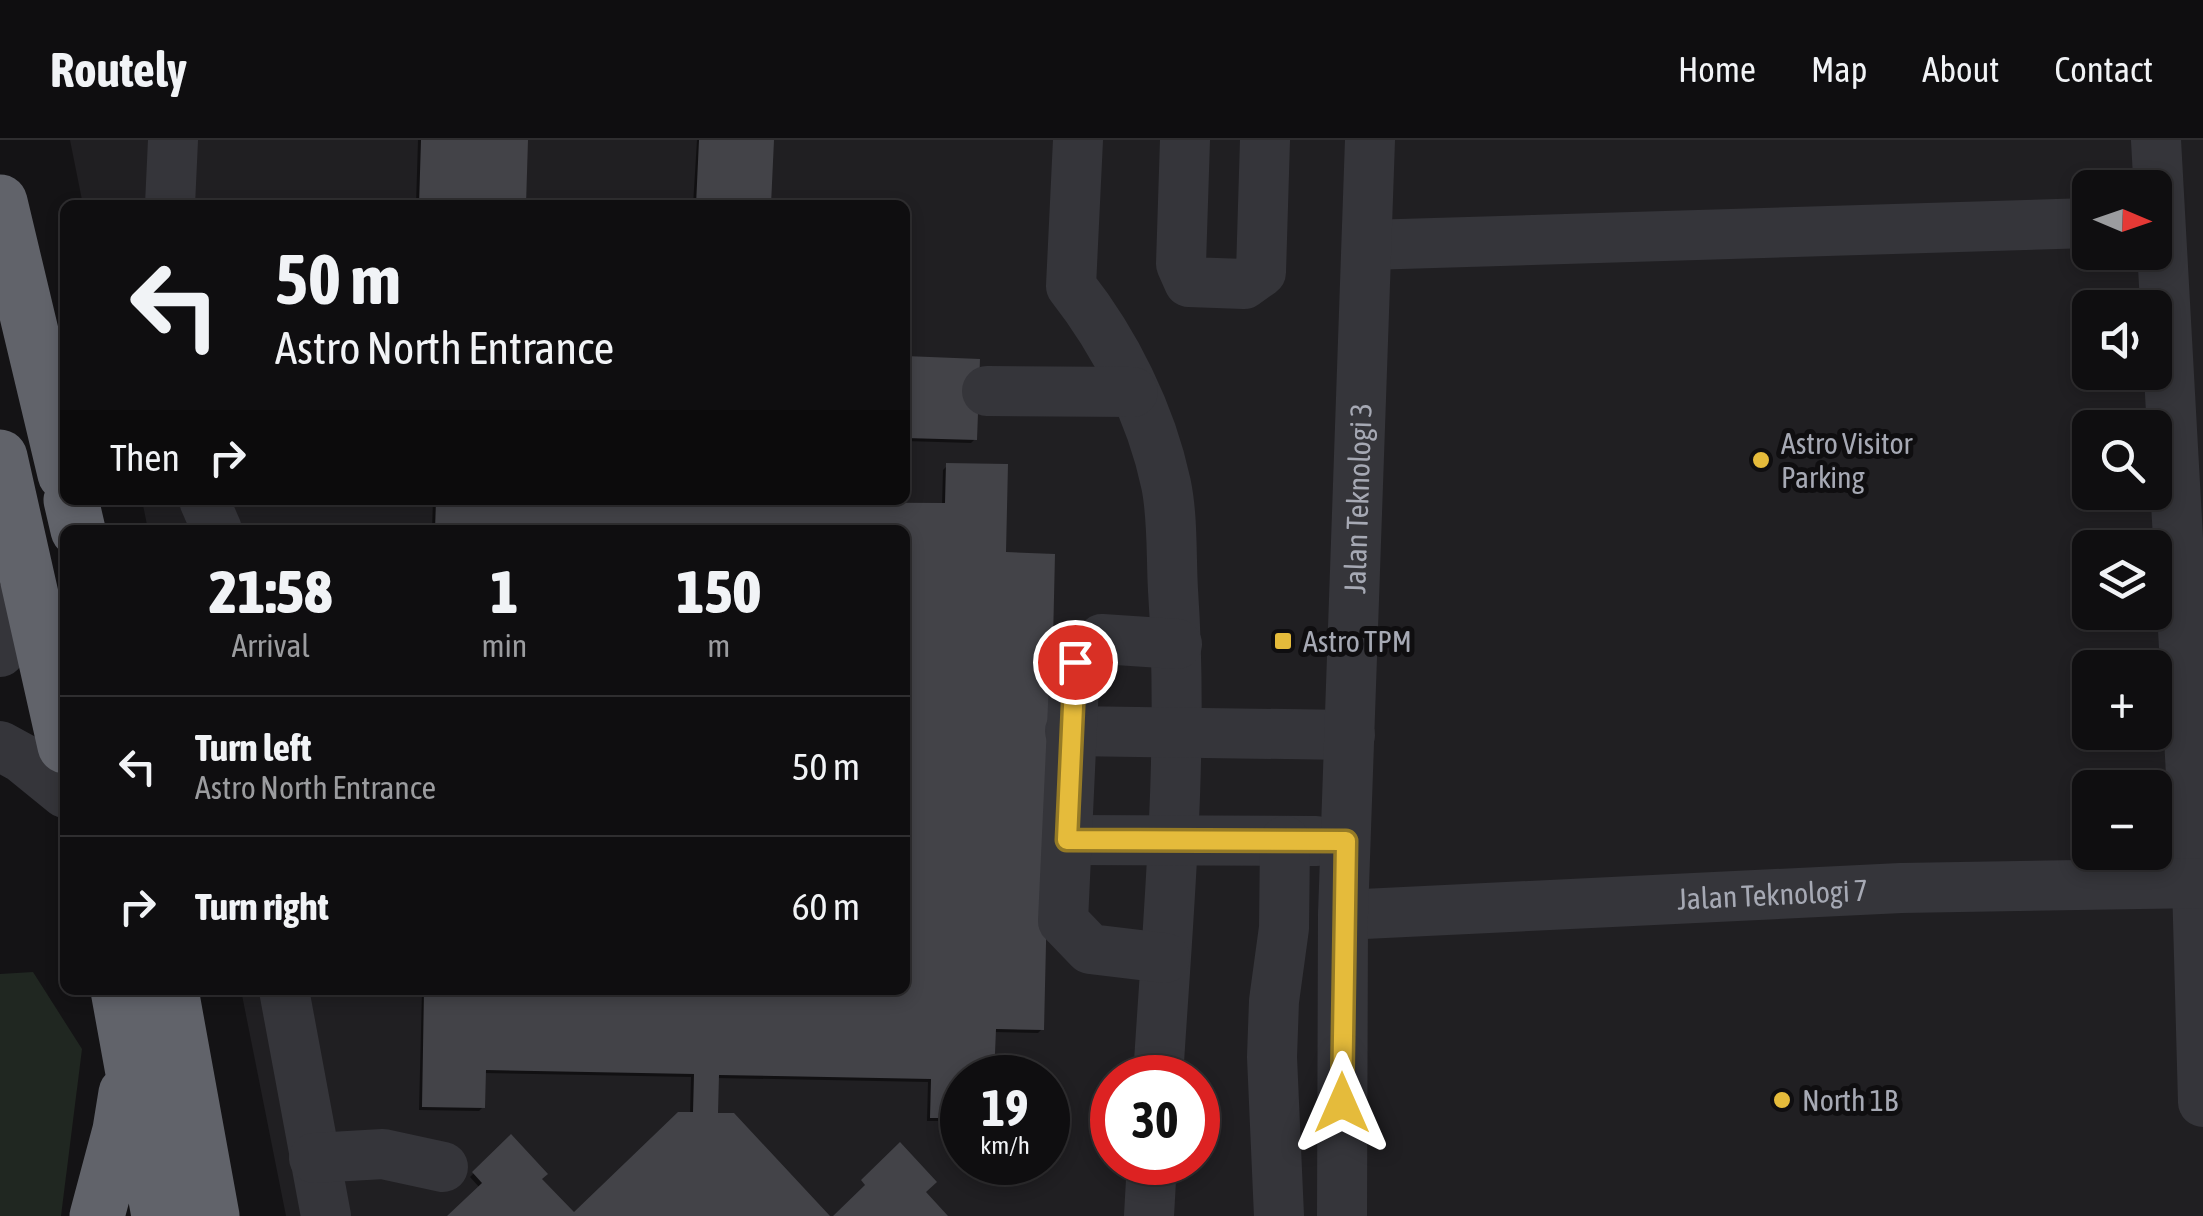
<!DOCTYPE html>
<meta charset="utf-8">
<style>
:root{--surface:#0f0e10;--page:#1d1c1e;--text:#f1f3f6;--muted:#9b9c9f;--line:#2f2e30}
body{margin:0;font-family:"Asap Condensed",sans-serif;background:var(--page);color:var(--text);height:100vh;display:flex;flex-direction:column;font-size:38px;white-space:nowrap}
*{box-sizing:border-box;margin:0}
p{font-size:32px;color:var(--muted)}
.icon{flex:none;width:55px;height:55px;fill:none;stroke:currentColor;stroke-width:2;stroke-linecap:round;stroke-linejoin:round}
.map{position:relative;flex:1;overflow:hidden}
.sheet{position:absolute;left:60px;top:385px;width:850px;height:470px;display:flex;flex-direction:column;background:var(--surface);border-radius:15px;box-shadow:0 5px 15px #0003,0 0 0 2px var(--line)}
.sheet>*{flex:none}
.top-card{position:absolute;left:60px;top:60px;width:850px;height:305px;border-radius:15px;box-shadow:0 5px 15px #0003,0 0 0 2px var(--line);background:#0f0e10;color:var(--text);overflow:hidden}
.needle{width:65px;rotate:92deg}
.buttons{position:absolute;left:2072px;top:30px;display:grid;gap:20px}
.buttons a{display:grid;place-items:center;width:100px;height:100px;border-radius:15px;background:var(--surface);box-shadow:0 5px 15px #0003,0 0 0 2px var(--line);font-size:50px}
.speed{position:absolute;left:940px;top:915px;display:flex;gap:20px;font-size:50px;font-weight:700;text-align:center}
.speed>*{display:grid;place-content:center;width:130px;height:130px;border-radius:50%;background:var(--surface);box-shadow:0 5px 15px #0003,0 0 0 2px var(--line);line-height:1}
.speed small{font-size:25px;font-weight:400}
.speed .limit{border:15px solid #d22;background:#fff;color:#111}
.pin{position:absolute;display:grid;place-items:center;width:85px;height:85px;color:#fff;margin:-42px;border:5px solid #fff;border-radius:50%;box-shadow:0 2px 10px #0007}
.me{position:absolute;width:110px;margin:-55px;rotate:0deg;stroke-linejoin:round;filter:drop-shadow(0 0 8px #0008)}
.turn{display:flex;align-items:center;gap:35px;height:210px;padding:0 50px;font-size:45px}
.turn .icon{width:130px;height:130px;stroke-width:2.5}
.turn b{display:block;font-size:70px;line-height:85px}
.then{display:flex;align-items:center;height:95px;padding:0 50px;background:#0003;gap:20px;font-size:38px}
.eta{display:flex;justify-content:space-evenly;align-items:center;height:170px;text-align:center}
.eta b{font-size:60px;font-weight:800;line-height:70px}
ul{padding:0;list-style:none}
li{display:flex;align-items:center;gap:30px;height:140px;padding:0 50px;border-top:2px solid var(--line)}
li div{flex:1}
li b{display:block;font-size:38px}
li em{font-style:normal}
header{display:flex;align-items:center;gap:60px;box-sizing:border-box;height:140px;padding:0 50px;background:var(--surface);border-bottom:2px solid var(--line)}
header strong{font-size:48px}
nav{display:flex;gap:55px;margin-inline-start:auto;font-size:35px}
.map>svg:first-child{display:block}
.built{fill:#201f22;fill-rule:evenodd}
.green{fill:#202721}
.shadow{fill:#0007}
.building{fill:#434348}
.lines{fill:none;stroke-linecap:round;stroke-linejoin:round}
.minor{stroke:#35353a;stroke-width:50}
.highway{stroke:#61636a;stroke-width:55}
.route-casing{stroke:#957a26;stroke-width:25}
.route{stroke:#e5bb3b;stroke-width:18}
.poi-dot{fill:#e5bb3b;stroke:#0f0e10;stroke-width:4}
.labels{text-anchor:middle;dominant-baseline:central;stroke-width:10;stroke-linejoin:round;paint-order:stroke}
.poi-label{font-size:30px;fill:#a6a9b4;stroke:#0f0e10;text-anchor:start}
.street-label{font-size:30px;fill:#a6a9b4;stroke:#0f0e10}
</style>
<header>
<strong>Routely</strong>
<nav><a>Home</a><a>Map</a><a>About</a><a>Contact</a></nav>
</header>
<div class="map">
<svg width="2203" height="1076" viewBox="0 0 2203 1076">
<rect width="100%" height="100%" fill="#141315"/>
<path class="built" d="M 70,0 L 2203,0 L 2203,1076 L 286,1076 L 241,850 L 905,850 L 905,390 L 148,390 L 142,360 L 905,360 L 905,65 L 83,65 ZM 2090,48 L 2155,48 L 2155,112 L 2090,112 ZM 2090,168 L 2155,168 L 2155,232 L 2090,232 ZM 2090,288 L 2155,288 L 2155,352 L 2090,352 ZM 2090,408 L 2155,408 L 2155,472 L 2090,472 ZM 2090,528 L 2155,528 L 2155,592 L 2090,592 ZM 2090,648 L 2155,648 L 2155,712 L 2090,712 ZM 962,938 L 1048,938 L 1048,1022 L 962,1022 ZM 1112,938 L 1198,938 L 1198,1022 L 1112,1022 Z"/>
<path class="green" d="M 33,832 L 82,909 L 61,1076 L 0,1076 L 0,834 Z"/>
<path class="shadow" d="M 418,0 L 525,0 L 523,65 L 416,65 Z
M 697,0 L 772,0 L 768,65 L 693,65 Z
M 905,219 L 975,299 L 971,303 L 905,301 Z
M 947,326 L 1004,415 L 1042,889 L 1038,893 L 993,892 L 962,938 L 962,981 L 927,981 L 928,942 L 716,938 L 715,975 L 827,1076 L 451,1076 L 480,1048 L 470,1037 L 511,997 L 539,1039 L 574,1075 L 690,975 L 691,937 L 484,933 L 483,967 L 479,971 L 419,970 L 422,850 L 905,850 L 905,390 L 432,390 L 433,360 L 757,360 L 942,366 L 943,330 Z"/>
<path class="building" d="M 421,0 L 528,0 L 526,65 L 419,65 Z
M 699,0 L 774,0 L 771,65 L 696,65 Z
M 905,216 L 980,219 L 977,300 L 905,298 Z
M 946,323 L 1008,324 L 1006,412 L 1055,414 L 1044,890 L 996,889 L 994,938 L 962,938 L 962,978 L 930,978 L 931,939 L 719,935 L 718,973 L 734,973 L 830,1076 L 447,1076 L 482,1043 L 472,1032 L 511,994 L 548,1034 L 542,1039 L 574,1072 L 678,972 L 693,972 L 694,934 L 486,930 L 485,968 L 422,967 L 424,850 L 905,850 L 905,390 L 435,390 L 436,360 L 945,363 Z
M 900,1002 L 937,1042 L 926,1052 L 948,1076 L 833,1076 L 865,1045 L 861,1040 Z"/>
<g class="lines">
<g class="minor">
<path d="M 1078,0 L 1071,146 C 1115,202 1151,273 1166,344 C 1173,378 1171,415 1173,450 C 1184,613 1168,775 1158,938"/>
<path d="M 1185,0 L 1181,124 L 1189,142 L 1244,144 L 1261,132 L 1265,0"/>
<path d="M 2156,0 L 2197,743 L 2203,962"/>
<path d="M 170,65 L 173,0"/>
<path d="M 1367,105 L 2090,83"/>
<path d="M 987,251 L 1133,252"/>
<path d="M 204,360 L 217,390"/>
<path d="M 0,512 L 28,443"/>
<path d="M 1070,591 L 1350,595"/>
<path d="M 0,606 L 22,618 L 65,653"/>
<path d="M 1067,700 L 1316,701"/>
<path id="s1" d="M 1343,775 L 1901,748 L 2203,743"/>
<path d="M 1165,818 L 1090,809 L 1063,781 L 1075,522 L 1102,499 L 1177,504"/>
<path d="M 284,850 L 326,1076"/>
<path d="M 314,1018 L 383,1014 L 443,1027"/>
<path d="M 1149,1076 L 1152,1022"/>
<path d="M 1279,1076 L 1272,917 L 1274,861 L 1284,788 L 1285,701"/>
<path id="s2" d="M 1342,1076 L 1343,775 L 1370,0"/>
</g>
<path class="highway" d="M 0,62 L 65,334
M 0,317 L 65,606
M 71,360 L 78,390
M 118,850 L 159,1076
M 171,850 L 212,1076
M 97,1076 L 120,990 L 126,953"/>
</g>
<g class="lines">
<g class="route-casing">
<path id="route" d="M 1075,522 L 1067,700 L 1346,701 L 1342,963"/>
</g>
<use href="#route" class="route"/>
</g>
<g class="poi-dot">
<circle cx="1761" cy="320" r="10"/>
<rect x="1273" y="491" width="20" height="20" rx="5"/>
<circle cx="1782" cy="960" r="10"/>
</g>
<g class="labels">
<g class="poi-label">
<text x="1781" y="303">Astro Visitor<tspan x="1781" dy="34">Parking</tspan></text>
<text x="1303" y="501">Astro TPM</text>
<text x="1802" y="960">North 1B</text>
</g>
<g class="street-label">
<text stroke="none"><textPath href="#s2" startOffset="718">Jalan Teknologi 3</textPath></text>
<text stroke="none"><textPath href="#s1" startOffset="430">Jalan Teknologi 7</textPath></text>
</g>
</g>
</svg>
<div class="buttons">
<a><svg class="needle" viewBox="-14 -14 28 28"><path d="M0-13l5 13h-10z" fill="#e53935"/><path d="M0 13l5-13h-10z" fill="#9b9c9f"/></svg></a>
<a><svg class="icon" aria-label="sound" viewBox="0 0 24 24"><path d="M4 9h4l5-4v14l-5-4H4zM17 9q2 3 0 6"/></svg></a>
<a><svg class="icon" aria-label="search" viewBox="0 0 24 24"><circle cx="10" cy="10" r="6"/><path d="M15 15l6 6"/></svg></a>
<a><svg class="icon" aria-label="layers" viewBox="0 0 24 24"><path d="M12 4l9 5-9 5-9-5zM3 14l9 5 9-5"/></svg></a>
<a>+</a>
<a>−</a>
</div>
<div class="speed"><div>19<small>km/h</small></div><div class="limit">30</div></div>
<div class="pin" style="left:1075px;top:522px;background:#d93025"><svg class="icon" aria-label="arrive" viewBox="0 0 24 24"><path d="M6 21V4h12l-3 4 3 4H6"/></svg></div>
<svg class="me" style="left:1342px;top:963px" viewBox="-20 -20 40 40"><path d="M0-17L14 15 0 8-14 15z" fill="#e5bb3b" stroke="#fff" stroke-width="4"/></svg>
<div class="top-card">
<div class="turn"><svg class="icon" aria-label="left" viewBox="0 0 24 24"><path d="M17 20v-9H6M10 6l-5 5 5 5"/></svg><div><b>50 m</b>Astro North Entrance</div></div>
<div class="then">Then<svg class="icon" aria-label="right" viewBox="0 0 24 24"><path d="M7 20v-9h11M14 6l5 5-5 5"/></svg></div>
</div>
<section class="sheet">
<div class="eta">
<div><b>21:58</b><p>Arrival</p></div>
<div><b>1</b><p>min</p></div>
<div><b>150</b><p>m</p></div>
</div>
<ul>
<li><svg class="icon" aria-label="left" viewBox="0 0 24 24"><path d="M17 20v-9H6M10 6l-5 5 5 5"/></svg><div><b>Turn left</b><p>Astro North Entrance</p></div><em>50 m</em></li>
<li><svg class="icon" aria-label="right" viewBox="0 0 24 24"><path d="M7 20v-9h11M14 6l5 5-5 5"/></svg><div><b>Turn right</b></div><em>60 m</em></li>
</ul>
</section>
</div>
